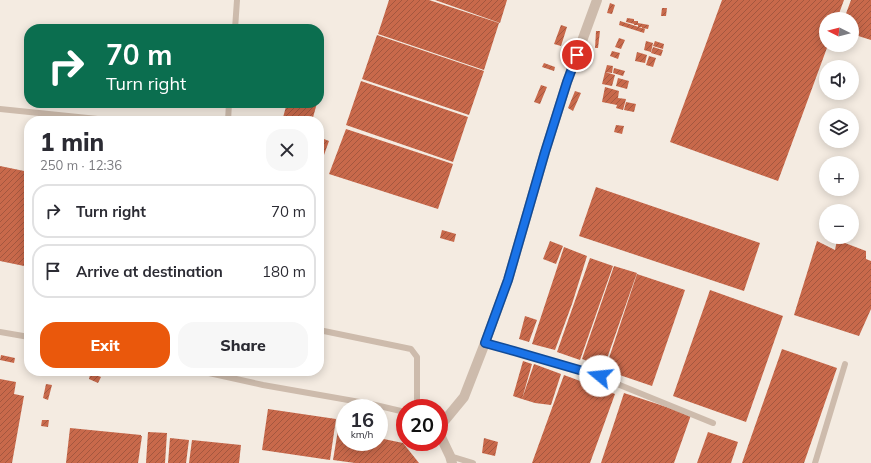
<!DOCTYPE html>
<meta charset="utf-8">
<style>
:root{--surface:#fff;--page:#f7f7f7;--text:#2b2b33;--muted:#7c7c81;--line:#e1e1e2;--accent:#ea580c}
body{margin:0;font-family:Mulish,sans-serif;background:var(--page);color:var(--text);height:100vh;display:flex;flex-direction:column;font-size:15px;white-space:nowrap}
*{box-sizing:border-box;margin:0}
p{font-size:13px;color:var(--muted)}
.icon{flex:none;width:22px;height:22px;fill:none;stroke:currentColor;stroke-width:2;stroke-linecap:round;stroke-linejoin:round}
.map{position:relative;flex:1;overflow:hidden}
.drawer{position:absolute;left:24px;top:116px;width:300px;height:260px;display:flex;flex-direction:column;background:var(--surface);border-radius:16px;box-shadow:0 2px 10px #0003}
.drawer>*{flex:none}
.hud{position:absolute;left:24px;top:24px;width:300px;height:84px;border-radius:16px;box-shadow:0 2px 10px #0003;background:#0b6e4f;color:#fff;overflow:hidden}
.needle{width:26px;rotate:276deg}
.fabs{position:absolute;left:819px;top:12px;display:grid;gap:8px}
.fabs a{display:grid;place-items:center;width:40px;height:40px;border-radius:50%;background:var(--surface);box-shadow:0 2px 10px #0003;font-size:20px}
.speed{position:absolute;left:336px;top:399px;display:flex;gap:8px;font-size:20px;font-weight:700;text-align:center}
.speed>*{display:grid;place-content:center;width:52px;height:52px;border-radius:50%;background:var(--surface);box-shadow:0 2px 10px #0003;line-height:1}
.speed small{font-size:10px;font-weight:400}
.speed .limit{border:6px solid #d22;background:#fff;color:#111}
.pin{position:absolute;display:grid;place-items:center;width:34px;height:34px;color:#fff;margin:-17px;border:2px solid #fff;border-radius:50%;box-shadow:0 1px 4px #0007}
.me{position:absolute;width:44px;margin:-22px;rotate:287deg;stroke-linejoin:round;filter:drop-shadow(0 0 3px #0008)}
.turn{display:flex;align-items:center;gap:14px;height:84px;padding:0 16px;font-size:18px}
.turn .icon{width:52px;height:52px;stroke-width:2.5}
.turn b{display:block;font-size:28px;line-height:34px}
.round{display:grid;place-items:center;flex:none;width:42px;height:42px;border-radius:16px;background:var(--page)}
.head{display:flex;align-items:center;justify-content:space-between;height:68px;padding:0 16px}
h1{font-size:24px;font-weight:800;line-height:30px}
.primary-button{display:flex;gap:8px;margin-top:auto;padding:8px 16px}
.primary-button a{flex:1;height:46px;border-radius:16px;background:var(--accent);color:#fff;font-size:16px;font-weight:800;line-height:46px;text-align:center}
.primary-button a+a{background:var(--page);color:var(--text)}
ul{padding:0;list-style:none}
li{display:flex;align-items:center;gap:12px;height:54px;margin:0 8px 6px;padding:0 8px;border:2px solid var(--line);border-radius:16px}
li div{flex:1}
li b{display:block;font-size:15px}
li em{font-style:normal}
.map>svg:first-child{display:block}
.building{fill:url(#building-hatch)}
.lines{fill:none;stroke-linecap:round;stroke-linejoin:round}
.lane{stroke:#cdbbac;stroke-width:6}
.street{stroke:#cdbbac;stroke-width:10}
.route-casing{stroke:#114b97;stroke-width:10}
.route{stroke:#1a73e8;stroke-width:7}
</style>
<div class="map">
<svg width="871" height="463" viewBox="0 0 871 463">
<defs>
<pattern id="building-hatch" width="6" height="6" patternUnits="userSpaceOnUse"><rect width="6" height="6" fill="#c8694b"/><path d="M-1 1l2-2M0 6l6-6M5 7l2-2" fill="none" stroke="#a4573f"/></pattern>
</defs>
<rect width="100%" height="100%" fill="#f4ebe1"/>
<path class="building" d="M 389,0 L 429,0 L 499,23 L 484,70 L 378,34 Z
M 435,0 L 507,0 L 500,23 Z
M 722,0 L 844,0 L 837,19 L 826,19 L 826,45 L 828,45 L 778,181 L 670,142 Z
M 851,0 L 871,0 L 871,40 L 852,34 L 852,19 L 844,19 Z
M 610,3 L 615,5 L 612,14 L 607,13 Z
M 662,8 L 667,8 L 666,16 L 661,16 Z
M 627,18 L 634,19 L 634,21 L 638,21 L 638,23 L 649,25 L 648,29 L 642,28 L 642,27 L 638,27 L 638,25 L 634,25 L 634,24 L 626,22 Z
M 620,21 L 645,29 L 644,33 L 619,25 Z
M 561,25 L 567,27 L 561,46 L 554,44 Z
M 596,31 L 600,31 L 598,48 L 595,48 Z
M 377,35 L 484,71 L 469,115 L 362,79 Z
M 619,38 L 625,40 L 621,49 L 615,47 Z
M 646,41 L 653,43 L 651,52 L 644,50 Z
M 655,41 L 664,44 L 663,49 L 653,46 Z
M 582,44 L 588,45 L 582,64 L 576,62 Z
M 589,46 L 591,46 L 588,66 L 585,65 Z
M 653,47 L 663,50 L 661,56 L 651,53 Z
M 612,51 L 620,53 L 618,59 L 610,56 Z
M 637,52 L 647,55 L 645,63 L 635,61 Z
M 649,56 L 656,58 L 653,67 L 646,65 Z
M 544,63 L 555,67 L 554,71 L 542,67 Z
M 607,65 L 613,66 L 612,73 L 605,72 Z
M 614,68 L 625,71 L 623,76 L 613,73 Z
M 605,72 L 615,75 L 612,86 L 602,84 Z
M 618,78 L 629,81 L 627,89 L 616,86 Z
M 361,81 L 468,117 L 453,162 L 346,125 Z
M 541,85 L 547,87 L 540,104 L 534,102 Z
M 605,87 L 619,91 L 618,98 L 626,99 L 623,110 L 616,108 L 617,105 L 602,102 Z
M 575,91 L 581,93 L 573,111 L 568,108 Z
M 626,102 L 636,104 L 634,112 L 624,110 Z
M 287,103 L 317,103 L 312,121 L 282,121 Z
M 616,125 L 624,126 L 622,134 L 614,132 Z
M 346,129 L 453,164 L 438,209 L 329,174 Z
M 319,137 L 329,141 L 319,169 Z
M 0,166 L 29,172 L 29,267 L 0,261 Z
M 596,187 L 760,243 L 744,291 L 579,236 Z
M 442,230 L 456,234 L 454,242 L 440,238 Z
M 837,240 L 866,251 L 866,259 L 871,261 L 871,309 L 859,336 L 794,315 L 817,241 L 835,250 Z
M 550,241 L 563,246 L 556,264 L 543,259 Z
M 564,247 L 587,256 L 572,304 L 555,350 L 532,344 Z
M 590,258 L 613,266 L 580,360 L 557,352 Z
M 614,266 L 637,273 L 604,367 L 582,359 Z
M 637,274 L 685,290 L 652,386 L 605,370 Z
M 710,290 L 783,316 L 746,422 L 673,396 Z
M 525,316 L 537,320 L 529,342 L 519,339 Z
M 782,349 L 837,368 L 804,463 L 742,463 Z
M 1,355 L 15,358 L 14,363 L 0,360 Z
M 523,361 L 532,364 L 522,399 L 513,396 Z
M 534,364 L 561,374 L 551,405 L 535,403 L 522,399 Z
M 82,371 L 93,371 L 93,374 L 101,377 L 98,383 L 89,379 L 90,375 L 82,374 Z
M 564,375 L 615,394 L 590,463 L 532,463 Z
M 0,379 L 16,382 L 14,394 L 24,396 L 12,463 L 0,463 Z
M 46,384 L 52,385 L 48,400 L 43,398 Z
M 624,393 L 691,415 L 674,463 L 601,463 Z
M 268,409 L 336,419 L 330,460 L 262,450 Z
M 42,420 L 49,420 L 48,427 L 41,426 Z
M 70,428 L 141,435 L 141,436 L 142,436 L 138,463 L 66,463 Z
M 338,430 L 345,431 L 345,442 L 379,442 L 379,438 L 403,443 L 419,463 L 355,463 L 333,460 Z
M 148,432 L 167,433 L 165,463 L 146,463 Z
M 708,432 L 738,442 L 731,463 L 697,463 Z
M 170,438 L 189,440 L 186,463 L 168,463 Z
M 484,438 L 498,442 L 495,456 L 482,453 Z
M 192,440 L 241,445 L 239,463 L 189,463 Z"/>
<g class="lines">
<path class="lane" d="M 235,29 L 237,0
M 0,109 L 117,121
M 228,121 L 229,103
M 319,330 L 411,349 L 417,357 L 417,408
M 0,332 L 29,337
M 485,343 L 514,351 L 600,377 L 713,423
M 200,371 L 263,385 L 371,404 L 405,412
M 450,456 L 473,463
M 815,463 L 845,364"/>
<path class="street" d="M 439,425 L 445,420 L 464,397 L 485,343 L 508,280 L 545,152 L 567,82 L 597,0
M 439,433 L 450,456 L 452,463"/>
</g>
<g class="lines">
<g class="route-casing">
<path id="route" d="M 577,55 L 567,82 L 545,152 L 508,280 L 485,343 L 514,351 L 600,376"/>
</g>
<use href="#route" class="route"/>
</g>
</svg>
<div class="fabs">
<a><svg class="needle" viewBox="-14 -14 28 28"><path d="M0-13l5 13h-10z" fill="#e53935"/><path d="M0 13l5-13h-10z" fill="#7c7c81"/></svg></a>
<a><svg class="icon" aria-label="sound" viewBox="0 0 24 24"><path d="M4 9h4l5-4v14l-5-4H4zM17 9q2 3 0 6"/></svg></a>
<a><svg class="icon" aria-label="layers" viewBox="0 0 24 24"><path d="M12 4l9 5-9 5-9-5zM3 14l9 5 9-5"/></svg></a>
<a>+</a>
<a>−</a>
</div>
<div class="speed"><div>16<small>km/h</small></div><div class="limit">20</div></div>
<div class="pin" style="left:577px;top:55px;background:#d93025"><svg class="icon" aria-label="arrive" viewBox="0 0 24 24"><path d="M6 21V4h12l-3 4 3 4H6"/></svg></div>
<svg class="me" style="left:600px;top:376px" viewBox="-20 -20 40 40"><circle r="19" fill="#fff"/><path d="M0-13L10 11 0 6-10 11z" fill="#1a73e8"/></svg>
<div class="hud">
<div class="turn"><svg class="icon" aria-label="right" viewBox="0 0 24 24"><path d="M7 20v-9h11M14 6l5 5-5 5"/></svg><div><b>70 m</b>Turn right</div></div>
</div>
<section class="drawer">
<div class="head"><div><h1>1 min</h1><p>250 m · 12:36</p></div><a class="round"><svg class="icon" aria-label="close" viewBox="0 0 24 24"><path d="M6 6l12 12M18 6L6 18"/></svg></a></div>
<ul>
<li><svg class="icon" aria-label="right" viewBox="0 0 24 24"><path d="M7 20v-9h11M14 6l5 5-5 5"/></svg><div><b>Turn right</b></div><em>70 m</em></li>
<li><svg class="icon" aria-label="arrive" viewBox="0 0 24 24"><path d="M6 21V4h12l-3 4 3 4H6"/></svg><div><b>Arrive at destination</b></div><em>180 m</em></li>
</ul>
<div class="primary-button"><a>Exit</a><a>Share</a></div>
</section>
</div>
